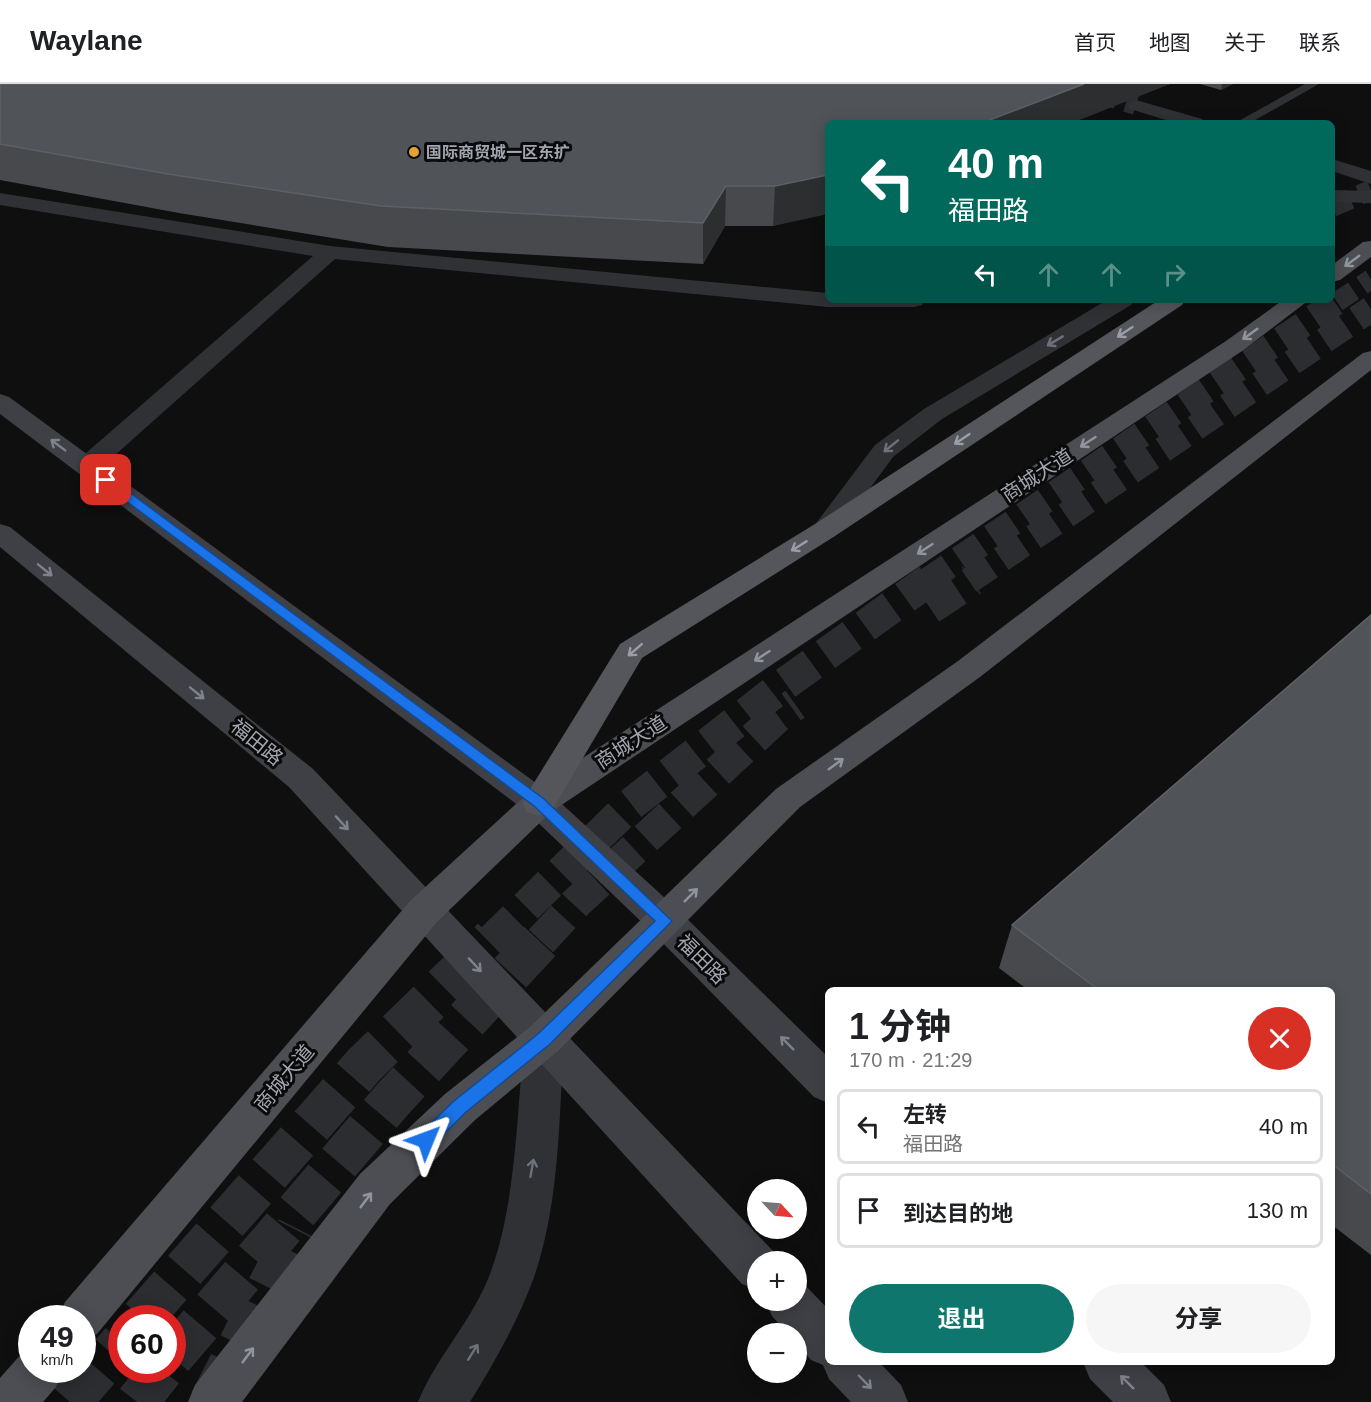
<!DOCTYPE html>
<html lang="zh">
<meta charset="utf-8">
<style>
:root{--surface:#fff;--page:#f6f6f6;--text:#202124;--muted:#757577;--line:#e0e0e0;--accent:#0f766e}
body{margin:0;font-family:Helvetica,"Noto Sans SC",sans-serif;background:var(--page);color:var(--text);height:100vh;display:flex;flex-direction:column;font-size:22px;white-space:nowrap}
*{box-sizing:border-box;margin:0}
p{font-size:20px;color:var(--muted)}
.icon{flex:none;width:33px;height:33px;fill:none;stroke:currentColor;stroke-width:2;stroke-linecap:round;stroke-linejoin:round}
.map{position:relative;flex:1;overflow:hidden}
.drawer{position:absolute;left:825px;top:903px;width:510px;height:378px;display:flex;flex-direction:column;background:var(--surface);border-radius:9px;box-shadow:0 3px 15px #0003}
.drawer>*{flex:none}
.guide{position:absolute;left:825px;top:36px;width:510px;height:183px;border-radius:9px;box-shadow:0 3px 15px #0003;background:#00695c;color:#fff;overflow:hidden}
.needle{width:39px;rotate:116deg}
.controls{position:absolute;left:747px;top:1095px;display:grid;gap:12px}
.controls a{display:grid;place-items:center;width:60px;height:60px;border-radius:50%;background:var(--surface);box-shadow:0 3px 15px #0003;font-size:30px}
.speed{position:absolute;left:18px;top:1221px;display:flex;gap:12px;font-size:30px;font-weight:700;text-align:center}
.speed>*{display:grid;place-content:center;width:78px;height:78px;border-radius:50%;background:var(--surface);box-shadow:0 3px 15px #0003;line-height:1}
.speed small{font-size:15px;font-weight:400}
.speed .limit{border:9px solid #d22;background:#fff;color:#111}
.pin{position:absolute;display:grid;place-items:center;width:51px;height:51px;color:#fff;margin:-26px;border-radius:12px;box-shadow:0 3px 9px #0006}
.me{position:absolute;width:66px;margin:-33px;rotate:46deg;stroke-linejoin:round;filter:drop-shadow(0 0 4px #0008)}
.turn{display:flex;align-items:center;gap:21px;height:126px;padding:0 24px;font-size:27px}
.turn .icon{width:78px;height:78px;stroke-width:2.5}
.turn b{display:block;font-size:42px;line-height:51px}
.lanes{display:flex;align-items:center;height:57px;padding:0 24px;background:#0003;justify-content:center;gap:30px;direction:ltr}
.lanes .off{opacity:.35}
.round{display:grid;place-items:center;flex:none;width:63px;height:63px;border-radius:32px;background:var(--page)}
.headline{display:flex;align-items:center;justify-content:space-between;height:102px;padding:0 24px}
h1{font-size:36px;font-weight:700;line-height:45px}
.cta{display:flex;gap:12px;margin-top:auto;padding:12px 24px}
.cta a{flex:1;height:69px;border-radius:36px;background:var(--accent);color:#fff;font-size:24px;font-weight:700;line-height:69px;text-align:center}
.cta a+a{background:var(--page);color:var(--text)}
ul{padding:0;list-style:none}
li{display:flex;align-items:center;gap:18px;height:75px;margin:0 12px 9px;padding:0 12px;border:3px solid var(--line);border-radius:9px}
li div{flex:1}
li b{display:block;font-size:22px}
li em{font-style:normal}
header{display:flex;align-items:center;gap:36px;box-sizing:border-box;height:84px;padding:0 30px;background:var(--surface);border-bottom:2px solid var(--line)}
header strong{font-size:28px}
nav{display:flex;gap:33px;margin-inline-start:auto;font-size:21px}
.map>svg:first-child{display:block}
.lines{fill:none;stroke-linecap:round;stroke-linejoin:round}
.minor-tunnel{stroke:#2c2d30;stroke-width:20;stroke-dasharray:20 10;stroke-linecap:butt}
.trunk-tunnel-far3{stroke:#2c2d30;stroke-width:20;stroke-dasharray:20 10;stroke-linecap:butt}
.trunk-tunnel-far2{stroke:#2c2d30;stroke-width:26;stroke-dasharray:26 13;stroke-linecap:butt}
.trunk-tunnel-far1{stroke:#2c2d30;stroke-width:33;stroke-dasharray:33 16;stroke-linecap:butt}
.trunk-tunnel{stroke:#2c2d30;stroke-width:43;stroke-dasharray:43 21;stroke-linecap:butt}
.service{fill:#303135;fill-rule:evenodd}
.minor{fill:#303135;fill-rule:evenodd}
.secondary{fill:#3e4045;fill-rule:evenodd}
.primary{fill:#4d4e53;fill-rule:evenodd}
.trunk{fill:#55565c;fill-rule:evenodd}
.wall{fill:#47494d}
.shaded-wall{fill:#2c2e30}
.building{fill:#505358;stroke:#5d6066;stroke-width:1.5}
.oneway{stroke:#90949d}
.oneway2{stroke:#999ea8}
.oneway3{stroke:#6e7179}
.oneway4{stroke:#7e828b}
.route{fill:#1a73e8;stroke:#114b97;stroke-width:1.5}
.poi-dot{fill:#e1a236;stroke:#0a0a0b;stroke-width:2}
.labels{text-anchor:middle;dominant-baseline:central;stroke-width:6;stroke-linejoin:round;paint-order:stroke}
.far-poi-label{font-size:16px;font-weight:bold;fill:#a1a6b0;stroke:#0a0a0b;text-anchor:start}
.street-label{font-size:20px;fill:#a1a6b0;stroke:#0a0a0b}
</style>
<header>
<strong>Waylane</strong>
<nav><a>首页</a><a>地图</a><a>关于</a><a>联系</a></nav>
</header>
<div class="map">
<svg width="1371" height="1318" viewBox="0 0 1371 1318">
<rect width="100%" height="100%" fill="#0f0f10"/>
<g class="lines">
<path class="minor-tunnel" d="M 1069,0 L 1136,21"/>
<path class="trunk-tunnel-far3" d="M 1332,123 L 1371,106
M 1337,218 L 1371,195"/>
<path class="trunk-tunnel-far2" d="M 927,497 L 1339,216
M 969,497 L 1371,225"/>
<path class="trunk-tunnel-far1" d="M 930,524 L 972,496
M 491,857 L 630,721 L 782,602 L 929,496
M 541,857 L 576,819 L 777,633 L 795,620"/>
<path class="trunk-tunnel" d="M 142,1234 L 364,981 L 493,855
M 172,1273 L 393,1015 L 542,855
M 70,1318 L 122,1258
M 137,1318 L 162,1286
M 211,1318 L 298,1145"/>
<path class="service" d="M 1305,0 L 1319,0 L 1250,39 L 1235,39 Z"/>
<path class="minor" d="M 1136,16 L 1202,35 L 1204,39 L 1176,39 L 1130,25 L 1127,21 Z
M 1332,75 L 1371,87 L 1371,100 L 1332,87 Z
M 1332,106 L 1371,107 L 1371,119 L 1332,118 Z
M 0,109 L 330,162 L 828,209 L 828,216 L 925,216 L 922,221 L 914,223 L 828,223 L 335,175 L 96,388 L 87,390 L 78,388 L 74,382 L 78,376 L 313,172 L 0,121 Z
M 1107,216 L 1134,216 L 1131,221 L 942,335 L 893,373 L 835,452 L 825,455 L 815,452 L 811,446 L 875,361 L 924,325 Z
M 544,937 L 558,943 L 564,955 C 559,1034 560,1121 533,1196 C 517,1239 494,1279 470,1318 L 418,1318 C 436,1274 470,1239 488,1195 C 516,1126 517,1029 524,955 L 530,943 Z"/>
<path class="secondary" d="M 0,310 L 9,313 L 551,710 L 678,826 L 828,973 L 828,1019 L 814,1013 L 652,848 L 527,728 L 0,330 Z
M 0,440 L 10,443 L 313,685 L 774,1168 L 778,1178 L 758,1178 L 758,1206 L 742,1200 L 289,703 L 0,463 Z
M 796,1197 L 804,1200 L 828,1225 L 828,1278 L 879,1278 L 901,1301 L 908,1318 L 851,1318 L 829,1295 L 823,1281 L 811,1276 L 796,1259 L 796,1250 L 788,1250 L 772,1232 L 765,1216 L 796,1216 Z
M 1083,1278 L 1141,1278 L 1164,1301 L 1171,1318 L 1113,1318 L 1090,1295 Z"/>
<path class="primary" d="M 1371,157 L 1371,173 L 1340,196 L 1332,198 L 1332,181 L 1363,158 Z
M 1283,216 L 1309,216 L 1242,267 L 551,728 L 437,838 L 97,1250 L 82,1257 L 82,1234 L 58,1234 L 65,1218 L 411,816 L 527,710 L 1226,257 Z
M 1371,267 L 1371,286 L 980,593 L 800,723 L 558,967 L 475,1036 L 390,1120 L 242,1318 L 188,1318 L 195,1301 L 360,1090 L 445,1010 L 530,943 L 776,705 L 958,577 L 1363,269 Z
M 32,1265 L 32,1286 L 63,1286 L 56,1303 L 43,1318 L 0,1318 L 0,1294 L 22,1269 Z"/>
<path class="trunk" d="M 1159,216 L 1185,216 L 1182,221 L 835,452 L 642,574 L 551,728 L 539,732 L 527,728 L 522,719 L 527,710 L 620,560 L 815,440 Z"/>
</g>
<path class="wall" d="M 0,0 L 1170,0 L 773,142 L 725,142 L 703,180 L 388,163 L 179,129 L 0,96 Z
M 1200,0 L 1233,0 L 1221,6 Z
M 1371,531 L 1371,1171 L 1332,1141 L 1332,906 L 1028,906 L 999,884 L 1012,841 Z"/>
<path class="shaded-wall" d="M 1084,0 L 1170,0 L 1072,39 L 982,39 Z
M 1222,0 L 1233,0 L 1221,6 Z
M 828,91 L 828,130 L 773,142 L 775,102 Z
M 726,102 L 725,142 L 703,180 L 703,139 Z"/>
<path class="building" d="M 0,0 L 1084,0 L 982,39 L 828,39 L 828,91 L 775,102 L 726,102 L 703,139 L 381,122 L 168,90 L 0,60 Z
M 1371,531 L 1371,1110 L 1332,1080 L 1332,906 L 1099,906 L 1012,841 Z"/>
<defs><path id="oneway-shaft" d="M-6 0H5M1.5-3L5.5 0L1.5 3" fill="none" stroke-width="1.6" stroke-linecap="round" stroke-linejoin="round" transform="scale(1.5)"/></defs>
<g class="oneway">
<use href="#oneway-shaft" transform="translate(1352 177) rotate(144)"/>
<use href="#oneway-shaft" transform="translate(1250 250) rotate(144)"/>
<use href="#oneway-shaft" transform="translate(1088 358) rotate(147)"/>
<use href="#oneway-shaft" transform="translate(925 465) rotate(147)"/>
<use href="#oneway-shaft" transform="translate(762 572) rotate(147)"/>
<use href="#oneway-shaft" transform="translate(836 680) rotate(-36)"/>
<use href="#oneway-shaft" transform="translate(691 811) rotate(-45)"/>
<use href="#oneway-shaft" transform="translate(366 1116) rotate(-53)"/>
<use href="#oneway-shaft" transform="translate(248 1271) rotate(-53)"/>
</g>
<g class="oneway2">
<use href="#oneway-shaft" transform="translate(1125 248) rotate(147)"/>
<use href="#oneway-shaft" transform="translate(962 355) rotate(146)"/>
<use href="#oneway-shaft" transform="translate(799 462) rotate(148)"/>
<use href="#oneway-shaft" transform="translate(635 566) rotate(139)"/>
</g>
<g class="oneway3">
<use href="#oneway-shaft" transform="translate(1055 257) rotate(149)"/>
<use href="#oneway-shaft" transform="translate(891 362) rotate(141)"/>
<use href="#oneway-shaft" transform="translate(532 1084) rotate(-80)"/>
<use href="#oneway-shaft" transform="translate(473 1268) rotate(-58)"/>
</g>
<g class="oneway4">
<use href="#oneway-shaft" transform="translate(58 361) rotate(-143)"/>
<use href="#oneway-shaft" transform="translate(45 486) rotate(39)"/>
<use href="#oneway-shaft" transform="translate(197 609) rotate(39)"/>
<use href="#oneway-shaft" transform="translate(342 739) rotate(47)"/>
<use href="#oneway-shaft" transform="translate(475 881) rotate(47)"/>
<use href="#oneway-shaft" transform="translate(787 959) rotate(-135)"/>
<use href="#oneway-shaft" transform="translate(865 1298) rotate(46)"/>
<use href="#oneway-shaft" transform="translate(1127 1298) rotate(-135)"/>
</g>
<path class="route" d="M 102,394 L 110,394 L 544,715 L 672,837 L 550,960 L 466,1028 L 432,1062 L 426,1064 L 420,1062 L 417,1056 L 420,1050 L 454,1017 L 538,950 L 655,837 L 534,722 L 102,399 Z"/>
<circle class="poi-dot" cx="414" cy="68" r="6"/>
<g class="labels">
<g class="far-poi-label">
<text x="426" y="68">国际商贸城一区东扩</text>
</g>
<g class="street-label">
<text transform="translate(1037 391) rotate(-33)">商城大道</text>
<text transform="translate(257 658) rotate(39)">福田路</text>
<text transform="translate(631 658) rotate(-33)">商城大道</text>
<text transform="translate(702 875) rotate(45)">福田路</text>
<text transform="translate(284 994) rotate(-50)">商城大道</text>
</g>
</g>
</svg>
<div class="controls">
<a><svg class="needle" viewBox="-14 -14 28 28"><path d="M0-13l5 13h-10z" fill="#e53935"/><path d="M0 13l5-13h-10z" fill="#757577"/></svg></a>
<a>+</a>
<a>−</a>
</div>
<div class="speed"><div>49<small>km/h</small></div><div class="limit">60</div></div>
<div class="pin" style="left:106px;top:396px;background:#d93025"><svg class="icon" aria-label="arrive" viewBox="0 0 24 24"><path d="M6 21V4h12l-3 4 3 4H6"/></svg></div>
<svg class="me" style="left:426px;top:1056px" viewBox="-20 -20 40 40"><path d="M0-17L14 15 0 8-14 15z" fill="#1a73e8" stroke="#fff" stroke-width="4"/></svg>
<div class="guide">
<div class="turn"><svg class="icon" aria-label="left" viewBox="0 0 24 24"><path d="M17 20v-9H6M10 6l-5 5 5 5"/></svg><div><b>40 m</b>福田路</div></div>
<div class="lanes"><svg class="icon" aria-label="left" viewBox="0 0 24 24"><path d="M17 20v-9H6M10 6l-5 5 5 5"/></svg><svg class="icon off" aria-label="ahead" viewBox="0 0 24 24"><path d="M12 20V5M6 11l6-6 6 6"/></svg><svg class="icon off" aria-label="ahead" viewBox="0 0 24 24"><path d="M12 20V5M6 11l6-6 6 6"/></svg><svg class="icon off" aria-label="right" viewBox="0 0 24 24"><path d="M7 20v-9h11M14 6l5 5-5 5"/></svg></div>
</div>
<section class="drawer">
<div class="headline"><div><h1>1 分钟</h1><p>170 m · 21:29</p></div><a class="round" style="background:#d93025;color:#fff"><svg class="icon" aria-label="close" viewBox="0 0 24 24"><path d="M6 6l12 12M18 6L6 18"/></svg></a></div>
<ul>
<li><svg class="icon" aria-label="left" viewBox="0 0 24 24"><path d="M17 20v-9H6M10 6l-5 5 5 5"/></svg><div><b>左转</b><p>福田路</p></div><em>40 m</em></li>
<li><svg class="icon" aria-label="arrive" viewBox="0 0 24 24"><path d="M6 21V4h12l-3 4 3 4H6"/></svg><div><b>到达目的地</b></div><em>130 m</em></li>
</ul>
<div class="cta"><a>退出</a><a>分享</a></div>
</section>
</div>
